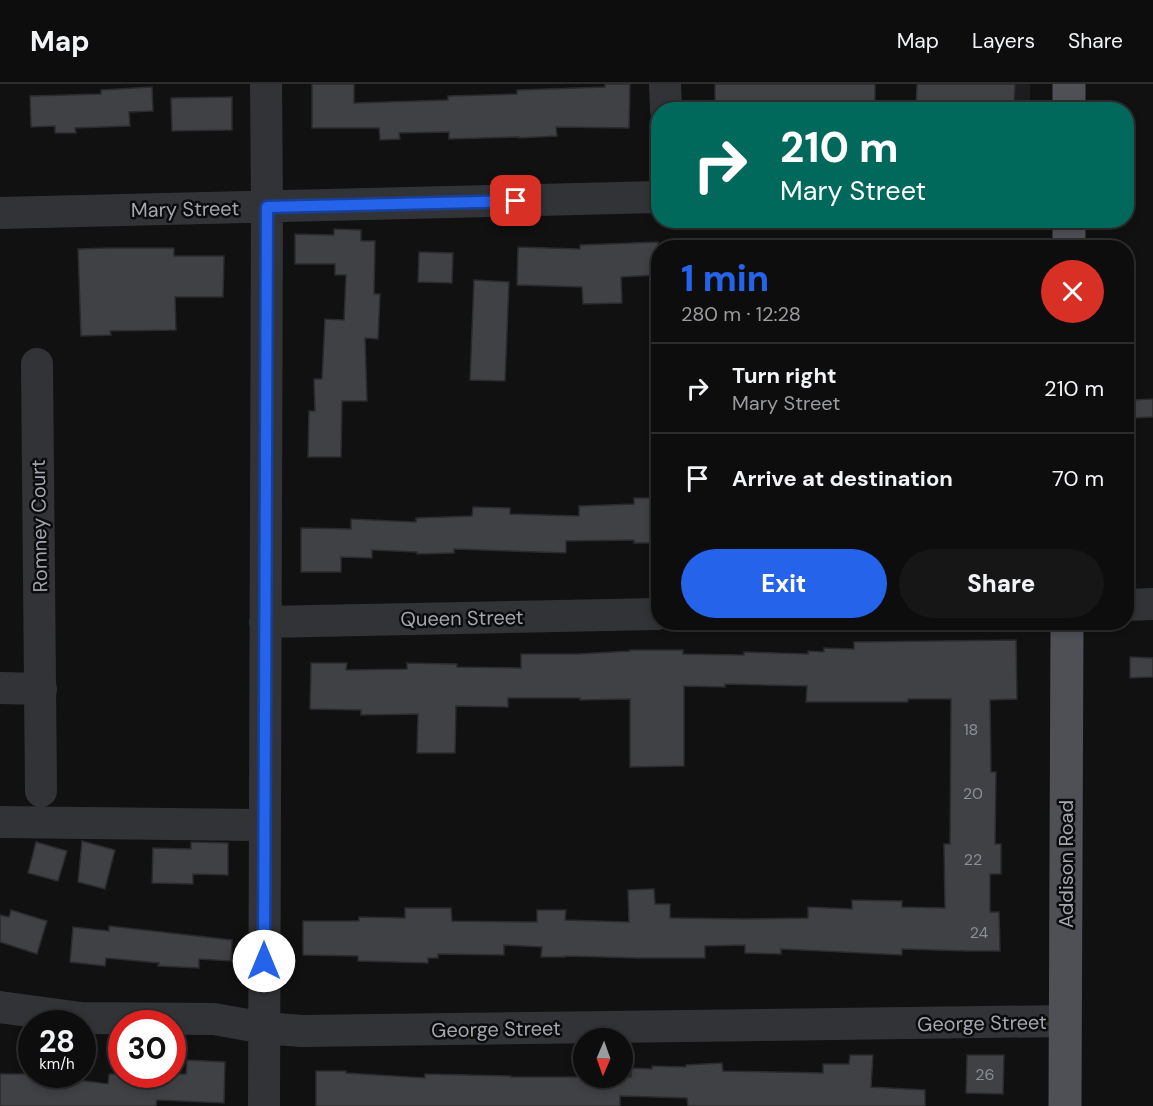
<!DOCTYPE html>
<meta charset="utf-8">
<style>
:root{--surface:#0d0d0e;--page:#161617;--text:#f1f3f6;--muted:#9a9c9e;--line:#2d2d2e;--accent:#2563eb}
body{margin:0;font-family:"DM Sans",sans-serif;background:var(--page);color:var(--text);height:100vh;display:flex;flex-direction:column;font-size:22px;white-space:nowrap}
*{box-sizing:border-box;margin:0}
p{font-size:20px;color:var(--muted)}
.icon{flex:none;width:33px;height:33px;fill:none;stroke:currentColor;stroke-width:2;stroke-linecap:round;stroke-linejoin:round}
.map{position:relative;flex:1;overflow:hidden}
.sheet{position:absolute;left:651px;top:156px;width:483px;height:390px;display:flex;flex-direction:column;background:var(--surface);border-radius:24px;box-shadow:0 3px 9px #0003,0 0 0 2px var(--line)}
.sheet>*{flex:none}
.hud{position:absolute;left:651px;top:18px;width:483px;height:126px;border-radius:24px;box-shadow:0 3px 9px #0003,0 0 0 2px var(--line);background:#00695c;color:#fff;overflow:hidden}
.needle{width:39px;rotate:182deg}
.controls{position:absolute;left:573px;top:944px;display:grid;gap:12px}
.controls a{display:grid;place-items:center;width:60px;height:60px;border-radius:50%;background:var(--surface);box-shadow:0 3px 9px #0003,0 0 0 2px var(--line);font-size:30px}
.speed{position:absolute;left:18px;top:926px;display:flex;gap:12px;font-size:30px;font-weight:700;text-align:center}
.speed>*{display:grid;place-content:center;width:78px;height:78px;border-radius:50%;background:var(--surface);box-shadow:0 3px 9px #0003,0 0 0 2px var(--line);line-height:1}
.speed small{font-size:15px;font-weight:400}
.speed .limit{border:9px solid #d22;background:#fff;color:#111}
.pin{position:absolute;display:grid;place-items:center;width:51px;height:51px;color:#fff;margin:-26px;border-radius:12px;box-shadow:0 3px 9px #0006}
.me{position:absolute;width:66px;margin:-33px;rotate:0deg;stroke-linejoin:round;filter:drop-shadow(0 0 4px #0008)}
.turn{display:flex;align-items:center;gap:21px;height:126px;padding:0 30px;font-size:27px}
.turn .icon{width:78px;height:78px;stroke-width:2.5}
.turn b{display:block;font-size:42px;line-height:51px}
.round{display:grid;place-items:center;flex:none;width:63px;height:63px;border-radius:32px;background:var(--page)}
.headline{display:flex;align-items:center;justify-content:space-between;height:102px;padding:0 30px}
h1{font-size:36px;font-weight:800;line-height:45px;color:var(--accent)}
.primary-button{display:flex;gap:12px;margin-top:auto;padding:12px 30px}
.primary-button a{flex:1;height:69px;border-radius:36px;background:var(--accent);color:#fff;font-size:24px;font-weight:800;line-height:69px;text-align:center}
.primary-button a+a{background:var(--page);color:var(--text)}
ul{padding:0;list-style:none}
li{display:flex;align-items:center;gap:18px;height:90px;padding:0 30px;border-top:2px solid var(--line)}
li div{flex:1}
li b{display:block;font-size:22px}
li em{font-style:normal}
header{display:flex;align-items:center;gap:36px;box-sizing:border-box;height:84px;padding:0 30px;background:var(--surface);border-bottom:2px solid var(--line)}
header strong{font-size:28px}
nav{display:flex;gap:33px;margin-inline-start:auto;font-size:21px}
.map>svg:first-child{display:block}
.built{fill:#1d1d1f}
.building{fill:#404145;stroke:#2b2b2e;stroke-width:1.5}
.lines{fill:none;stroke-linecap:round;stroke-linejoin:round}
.minor{stroke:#323336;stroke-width:32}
.major{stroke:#4e5055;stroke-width:33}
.route-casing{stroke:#184099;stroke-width:15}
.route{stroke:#2563eb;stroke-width:10}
.labels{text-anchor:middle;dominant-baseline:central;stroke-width:5;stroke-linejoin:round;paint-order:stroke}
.number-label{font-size:16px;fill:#8a8e96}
.street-label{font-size:20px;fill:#a3a7b1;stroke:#0c0c0d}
</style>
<header>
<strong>Map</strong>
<nav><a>Map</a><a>Layers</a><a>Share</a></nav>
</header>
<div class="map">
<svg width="1153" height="1022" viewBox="0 0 1153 1022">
<rect width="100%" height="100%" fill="#111112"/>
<path class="built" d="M 957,0 L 1030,0 L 1030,25 L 957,25 Z"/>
<path class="building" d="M 312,0 L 354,0 L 354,19 L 448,16 L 448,12 L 517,10 L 517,6 L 605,3 L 605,0 L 630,0 L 629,44 L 556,43 L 557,52 L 519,54 L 519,53 L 449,55 L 449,48 L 399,49 L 400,55 L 380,56 L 379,44 L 312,44 Z
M 715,0 L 875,0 L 875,26 L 715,26 Z
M 917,0 L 1015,0 L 1014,26 L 916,26 Z
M 152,3 L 153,27 L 129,28 L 130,42 L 75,44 L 76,49 L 55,49 L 55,42 L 31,43 L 30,12 L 101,10 L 101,6 Z
M 232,13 L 232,46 L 172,47 L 171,14 Z
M 334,145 L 361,146 L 361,157 L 375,157 L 374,210 L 380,210 L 378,255 L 365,254 L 367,317 L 342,317 L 341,373 L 308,373 L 309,327 L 315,327 L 314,295 L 322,295 L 325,235 L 344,236 L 346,191 L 335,191 L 335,180 L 295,180 L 295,150 L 334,151 Z
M 658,158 L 658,191 L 621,193 L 622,219 L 583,220 L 582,203 L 517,201 L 518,163 L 580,165 L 580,161 Z
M 108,164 L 174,164 L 174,172 L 224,172 L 223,213 L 175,213 L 176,246 L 110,247 L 111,251 L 81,252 L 78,165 Z
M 419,168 L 453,169 L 452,199 L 418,198 Z
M 474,196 L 509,198 L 505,297 L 470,296 Z
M 1153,315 L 1153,333 L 1133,334 L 1133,316 Z
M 634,414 L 658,414 L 658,459 L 634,459 L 634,456 L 566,457 L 566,469 L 454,465 L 454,469 L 417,470 L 417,468 L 372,466 L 372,474 L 341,473 L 341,488 L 301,488 L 301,444 L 351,445 L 351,435 L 416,438 L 416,434 L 472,432 L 473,423 L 510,424 L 510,430 L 579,432 L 579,422 L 634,420 Z
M 1016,556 L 1017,615 L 990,616 L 991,688 L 996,688 L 995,760 L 1001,760 L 1001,790 L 990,790 L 990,828 L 999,828 L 1000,867 L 967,867 L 902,865 L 902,871 L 781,865 L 781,870 L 745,869 L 745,861 L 705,862 L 705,874 L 637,874 L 565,872 L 565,873 L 541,873 L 542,863 L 504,861 L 504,871 L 438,870 L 438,874 L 428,874 L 428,879 L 358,877 L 358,872 L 303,871 L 303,837 L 359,837 L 359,833 L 405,834 L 405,824 L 451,824 L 452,837 L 537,838 L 537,826 L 566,826 L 565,836 L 629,838 L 628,806 L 654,805 L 655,820 L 670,820 L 670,834 L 676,834 L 745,835 L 808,834 L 808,823 L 852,825 L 852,816 L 902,817 L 902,823 L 945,824 L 944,760 L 950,760 L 951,615 L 908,615 L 908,618 L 806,618 L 807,602 L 725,600 L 725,603 L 684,602 L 684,682 L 630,683 L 630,615 L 580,616 L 580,614 L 508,614 L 508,623 L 456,622 L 455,669 L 417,669 L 418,630 L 361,631 L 361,626 L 310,625 L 311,579 L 347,579 L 346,586 L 407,585 L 407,579 L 457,580 L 457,583 L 521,584 L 521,570 L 578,570 L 630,567 L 630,566 L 683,566 L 683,570 L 744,571 L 744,568 L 808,570 L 808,567 L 824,568 L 824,564 L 854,565 L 854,558 Z
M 1130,573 L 1153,574 L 1153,593 L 1130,594 Z
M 82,757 L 115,766 L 105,805 L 78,798 Z
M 36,758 L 67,767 L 58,797 L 28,789 Z
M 191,758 L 228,759 L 228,791 L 193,790 L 193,800 L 152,799 L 153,764 L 191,765 Z
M 11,826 L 47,837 L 37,870 L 0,858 L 0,831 L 9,833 Z
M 109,842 L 232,856 L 231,877 L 199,875 L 199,884 L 158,882 L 159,879 L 106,874 L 105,882 L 70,878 L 73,843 L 109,847 Z
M 850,971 L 873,971 L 871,1003 L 925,1006 L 925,1022 L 688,1022 L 687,1014 L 620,1012 L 620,1022 L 316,1022 L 316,987 L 346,987 L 346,989 L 425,994 L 425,990 L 511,992 L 511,993 L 631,993 L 631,984 L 652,985 L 652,982 L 686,983 L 686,981 L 722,979 L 723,987 L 823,989 L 823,980 L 849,980 Z
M 967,971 L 1004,971 L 1003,1010 L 966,1009 Z
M 187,976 L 225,978 L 224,1019 L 157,1016 L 156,1022 L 0,1022 L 0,990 L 62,990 L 62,994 L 108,1000 L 109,990 L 186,990 Z"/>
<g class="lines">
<path class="minor" d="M 665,0 L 666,26
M 0,129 L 658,113
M 37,280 L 41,707
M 1126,521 L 1153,520
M 265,538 L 658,530
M 0,604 L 41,605
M 0,738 L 265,741
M 0,923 L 81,934 L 214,935 L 264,944 L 302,947 L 1065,937
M 264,1022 L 267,123 L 266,0"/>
<path class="major" d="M 1069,0 L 1069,26
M 1069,164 L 1069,136
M 1065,1022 L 1067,538"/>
</g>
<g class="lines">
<g class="route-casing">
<path id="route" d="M 264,877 L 267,123 L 516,117"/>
</g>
<use href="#route" class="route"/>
</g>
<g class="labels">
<g class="number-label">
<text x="971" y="645">18</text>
<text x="973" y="709">20</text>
<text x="973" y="775">22</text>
<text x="979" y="848">24</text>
<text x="985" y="990">26</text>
</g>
<g class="street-label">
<text transform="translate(185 125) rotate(-1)">Mary Street</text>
<text transform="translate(39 442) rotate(-91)">Romney Court</text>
<text transform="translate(462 534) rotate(-1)">Queen Street</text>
<text transform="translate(1066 780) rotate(-90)">Addison Road</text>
<text transform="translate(982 939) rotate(-1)">George Street</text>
<text transform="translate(496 945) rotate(-1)">George Street</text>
</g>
</g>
</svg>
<div class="controls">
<a><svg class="needle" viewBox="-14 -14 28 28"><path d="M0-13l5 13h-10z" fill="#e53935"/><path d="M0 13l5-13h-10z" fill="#9a9c9e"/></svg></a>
</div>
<div class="speed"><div>28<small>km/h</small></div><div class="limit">30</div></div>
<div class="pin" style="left:516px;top:117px;background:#d93025"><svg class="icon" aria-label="arrive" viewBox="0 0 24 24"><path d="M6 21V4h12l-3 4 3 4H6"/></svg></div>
<svg class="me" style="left:264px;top:877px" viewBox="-20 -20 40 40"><circle r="19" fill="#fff"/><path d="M0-13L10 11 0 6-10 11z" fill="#2563eb"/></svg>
<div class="hud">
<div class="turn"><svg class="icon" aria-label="right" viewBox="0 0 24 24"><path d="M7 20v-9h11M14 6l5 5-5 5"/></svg><div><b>210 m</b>Mary Street</div></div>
</div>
<section class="sheet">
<div class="headline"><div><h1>1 min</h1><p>280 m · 12:28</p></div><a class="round" style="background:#d93025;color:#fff"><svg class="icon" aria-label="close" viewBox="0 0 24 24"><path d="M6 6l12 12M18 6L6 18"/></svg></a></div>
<ul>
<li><svg class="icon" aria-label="right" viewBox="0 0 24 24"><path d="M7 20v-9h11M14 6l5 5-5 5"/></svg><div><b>Turn right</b><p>Mary Street</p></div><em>210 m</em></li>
<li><svg class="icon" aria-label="arrive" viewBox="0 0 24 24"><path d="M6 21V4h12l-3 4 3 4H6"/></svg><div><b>Arrive at destination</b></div><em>70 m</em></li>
</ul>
<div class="primary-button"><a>Exit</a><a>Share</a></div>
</section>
</div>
